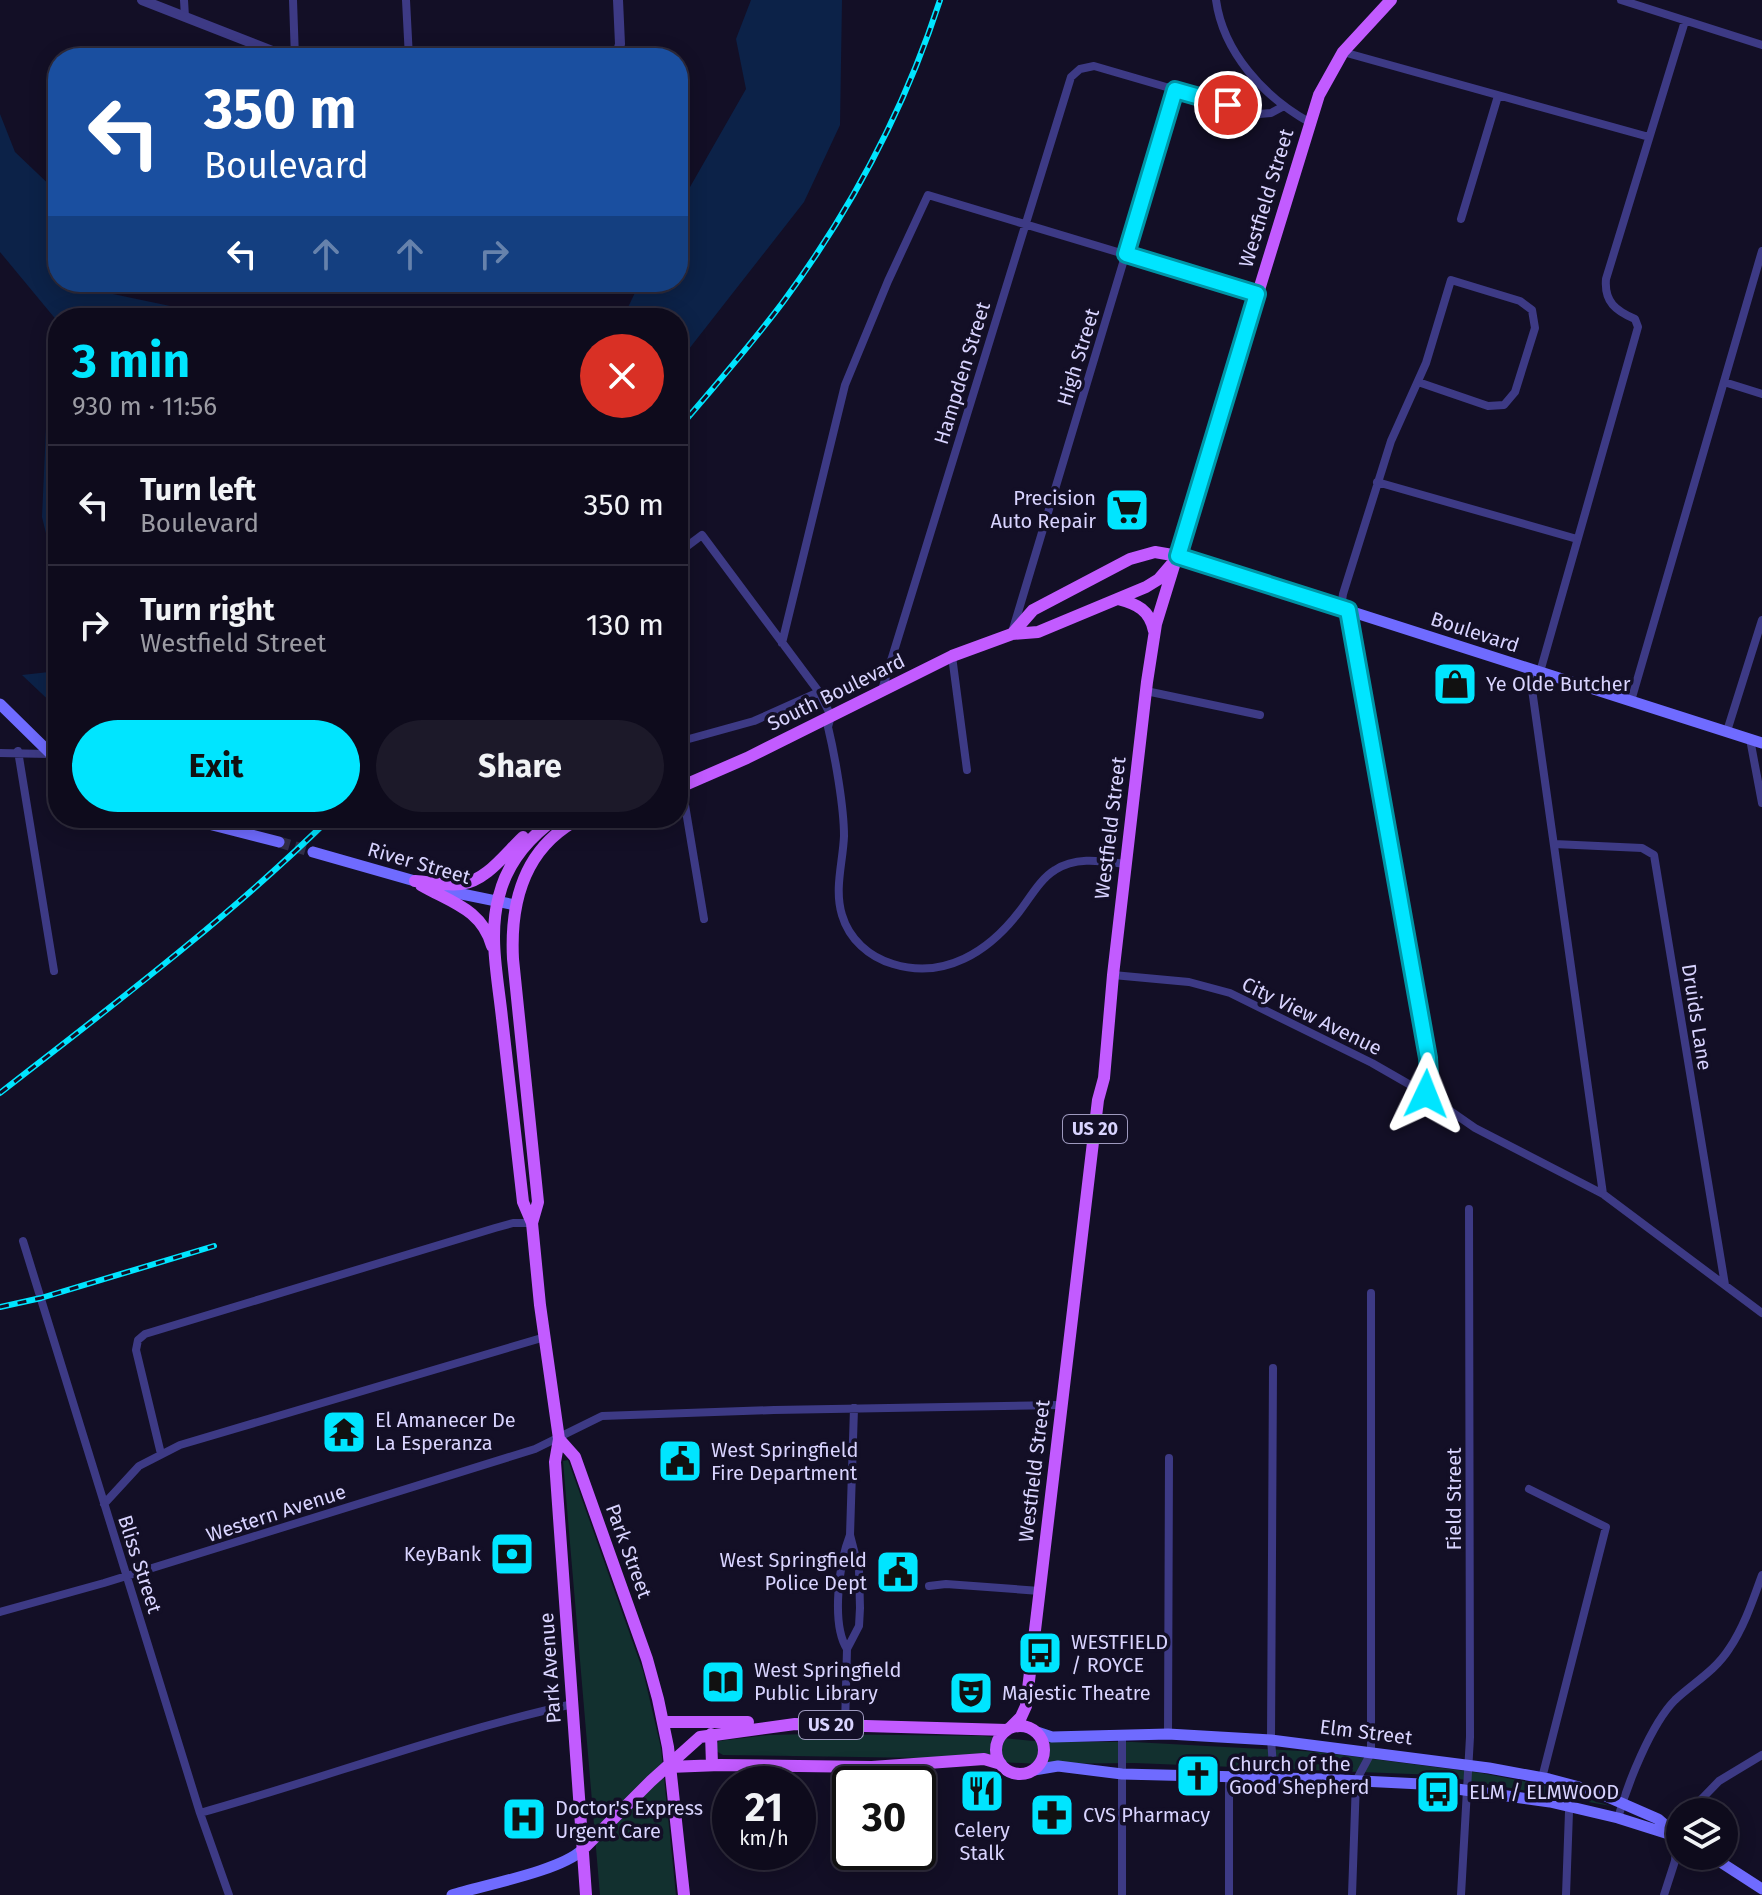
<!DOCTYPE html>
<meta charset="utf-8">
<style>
:root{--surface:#0e0b1c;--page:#1c1929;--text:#f1f3f6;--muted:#9b9ba3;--line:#2e2b3b;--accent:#00e5ff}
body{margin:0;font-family:"Fira Sans",sans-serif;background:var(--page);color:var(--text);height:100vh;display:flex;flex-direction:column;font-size:30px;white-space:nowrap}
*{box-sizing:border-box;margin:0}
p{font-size:26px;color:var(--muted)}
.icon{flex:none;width:44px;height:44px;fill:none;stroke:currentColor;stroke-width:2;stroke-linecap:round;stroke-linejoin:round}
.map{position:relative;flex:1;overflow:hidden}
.sheet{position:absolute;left:48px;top:308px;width:640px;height:520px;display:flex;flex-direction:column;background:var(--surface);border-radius:32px;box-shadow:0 4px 20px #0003,0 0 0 2px var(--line)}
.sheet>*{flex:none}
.guide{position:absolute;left:48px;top:48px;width:640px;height:244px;border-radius:32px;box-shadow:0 4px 20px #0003,0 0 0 2px var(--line);background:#1a4fa0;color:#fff;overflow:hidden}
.fabs{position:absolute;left:1666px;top:1798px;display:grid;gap:16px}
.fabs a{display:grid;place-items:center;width:72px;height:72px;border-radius:50%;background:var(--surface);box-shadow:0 4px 20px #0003,0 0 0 2px var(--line);font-size:40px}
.speed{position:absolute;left:712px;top:1766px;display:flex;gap:16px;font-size:40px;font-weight:700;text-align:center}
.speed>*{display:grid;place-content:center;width:104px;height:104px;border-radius:50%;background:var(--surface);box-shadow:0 4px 20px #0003,0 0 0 2px var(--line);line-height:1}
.speed small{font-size:20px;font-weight:400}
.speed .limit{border:4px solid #111;border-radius:12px;background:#fff;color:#111}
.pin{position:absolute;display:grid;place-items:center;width:68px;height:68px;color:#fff;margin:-34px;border:4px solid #fff;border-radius:50%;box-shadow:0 2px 8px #0007}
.me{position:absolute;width:88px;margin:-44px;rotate:2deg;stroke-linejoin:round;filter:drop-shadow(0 0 6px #0008)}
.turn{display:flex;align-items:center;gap:28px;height:168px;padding:0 24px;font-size:36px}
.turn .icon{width:104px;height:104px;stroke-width:2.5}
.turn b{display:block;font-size:56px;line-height:68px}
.lanes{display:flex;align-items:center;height:76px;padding:0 24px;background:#0003;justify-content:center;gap:40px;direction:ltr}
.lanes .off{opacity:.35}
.round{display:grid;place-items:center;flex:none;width:84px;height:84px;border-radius:42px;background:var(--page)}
.overview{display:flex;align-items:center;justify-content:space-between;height:136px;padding:0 24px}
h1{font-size:48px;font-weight:700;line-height:60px;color:var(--accent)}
.button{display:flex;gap:16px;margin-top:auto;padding:16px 24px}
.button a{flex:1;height:92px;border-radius:48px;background:var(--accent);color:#111;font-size:32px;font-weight:700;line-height:92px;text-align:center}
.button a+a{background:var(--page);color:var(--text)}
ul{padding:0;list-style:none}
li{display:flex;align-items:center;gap:24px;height:120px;padding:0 24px;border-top:2px solid var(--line)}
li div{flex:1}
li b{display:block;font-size:30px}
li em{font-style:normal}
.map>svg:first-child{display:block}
.green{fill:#12302f}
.water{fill:#0c2248}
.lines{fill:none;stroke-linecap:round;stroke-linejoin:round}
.secondary-tunnel{stroke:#312d47;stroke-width:11;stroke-dasharray:11 5.5;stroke-linecap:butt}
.minor{stroke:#3d3a85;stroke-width:8}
.tertiary{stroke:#3d3a85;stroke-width:10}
.secondary{stroke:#6f6bff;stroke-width:11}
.primary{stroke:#c25bff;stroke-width:12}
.rail-casing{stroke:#00e5ff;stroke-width:6}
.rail{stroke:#130f26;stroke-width:3;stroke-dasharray:9;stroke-linecap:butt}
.route-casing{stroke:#0095a6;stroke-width:20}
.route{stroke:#00e5ff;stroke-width:14}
.labels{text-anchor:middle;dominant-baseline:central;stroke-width:7;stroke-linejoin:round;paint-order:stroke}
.shield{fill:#130f26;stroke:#9e99be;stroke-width:2}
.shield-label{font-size:18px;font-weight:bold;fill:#d9d4ff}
.street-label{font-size:20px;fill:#d9d4ff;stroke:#130f26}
.poi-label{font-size:20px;fill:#d9d4ff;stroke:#130f26;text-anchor:start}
</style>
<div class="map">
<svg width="1762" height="1895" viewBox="0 0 1762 1895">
<rect width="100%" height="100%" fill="#130f26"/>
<path class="green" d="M 568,1460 L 643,1671 L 661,1748 L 676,1895 L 600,1895 L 563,1461 Z
M 809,1734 L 983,1736 L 1043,1742 L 1133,1742 L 1319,1752 L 1481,1773 L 1543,1785 L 1611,1806 L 1437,1775 L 1134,1763 L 1040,1764 L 922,1758 L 723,1755 L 716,1751 L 716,1744 L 719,1741 L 769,1735 Z"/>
<path class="water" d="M 751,0 L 842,0 L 840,125 L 804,202 L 678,363 L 678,318 L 623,318 L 640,282 L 678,282 L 678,208 L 746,89 L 736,39 Z
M 0,114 L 15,152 L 58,193 L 58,282 L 99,282 L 113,294 L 227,318 L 58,318 L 58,322 L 0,252 Z
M 58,329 L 58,582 L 42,517 L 48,383 Z
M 58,671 L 58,709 L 22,675 Z"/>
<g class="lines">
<path class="secondary-tunnel" d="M 279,842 L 313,852"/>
<path class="minor" d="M 184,0 L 185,17
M 293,0 L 295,58
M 406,0 L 409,58
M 1216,0 C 1223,52 1264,97 1309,122
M 1621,0 L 1762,45
M 1343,52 L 1649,137
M 1461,219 L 1498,96
M 1724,382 L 1762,394
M 1377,482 L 1577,539
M 678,553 L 702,535 L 819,692 L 831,716 L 828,727 C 835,756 844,807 844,836 C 843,862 834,889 842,915 C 849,939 869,957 893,964 C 945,980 989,951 1019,912 C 1030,898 1040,879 1055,870 C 1076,856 1102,861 1126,864
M 1341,608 L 1343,594 L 1391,441 L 1426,363 L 1451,280 L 1520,301 L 1532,310 L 1535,328 L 1515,392 L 1504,405 L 1488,406 L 1418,382
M 1348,610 L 1428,1058 L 1429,1075 L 1426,1094
M 1013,629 L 1175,90
M 782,643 L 845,385 L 888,281 L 928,195 L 1257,294
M 952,656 L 967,770
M 1529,668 L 1603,1194
M 1540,672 L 1638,327 L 1635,319 C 1616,311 1604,302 1606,279 L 1685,21
M 882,690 L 1071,77 L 1080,69 L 1094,66 L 1259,114 L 1271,113 L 1284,106
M 1146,691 L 1260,715
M 1631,701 L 1762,251
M 1727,731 L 1762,620
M 1750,739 L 1762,803
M 678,742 L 754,721 L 819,692
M 18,751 L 54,971
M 0,753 L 49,754
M 682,787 L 704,919
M 1554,844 L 1642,848 L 1654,855 L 1725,1285
M 1113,975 L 1189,982 L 1230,993 L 1372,1063 L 1426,1094 L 1475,1128 L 1603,1194 L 1762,1313
M 23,1241 L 200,1813 L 229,1895
M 1273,1368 L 1271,1740 L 1274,1778
M 161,1454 L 136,1350 L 138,1340 L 145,1334 L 495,1228 L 513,1223 L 532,1223
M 1529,1489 L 1606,1527 L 1542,1778
M 104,1504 L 139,1466 L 180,1445 L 545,1337
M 929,1586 L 946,1584 L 1040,1591
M 0,1612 L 104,1583 L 535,1449 L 602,1416 L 774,1410 L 1061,1405
M 847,1649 C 831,1624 839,1563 850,1535
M 845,1726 L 847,1649 L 859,1626 L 860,1608 L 859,1570 L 850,1535 L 854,1408
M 1168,1734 L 1169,1458
M 1122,1735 L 1122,1895
M 1689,1812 L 1719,1781 L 1762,1755
M 200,1813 C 325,1778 446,1732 573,1704
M 1618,1818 C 1627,1785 1651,1724 1675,1700 C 1693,1683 1715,1671 1729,1649 C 1744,1627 1753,1600 1762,1575
M 1229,1895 L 1229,1777
M 1352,1895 L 1356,1781 L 1371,1753 L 1371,1293
M 1461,1895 L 1470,1737 L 1469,1209
M 1566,1895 L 1570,1784
M 1664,1895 L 1675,1861 L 1677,1836 L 1680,1828"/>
<path class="tertiary" d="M 142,0 L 290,58
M 616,58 L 620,44 L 618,0"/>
<path class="secondary" d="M 1178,556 L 1762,743
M 0,704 L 58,761
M 185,818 L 279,842
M 313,852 L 457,893 L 515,905
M 1037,1732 L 1052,1737 L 1168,1734 L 1271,1740 L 1489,1768 L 1549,1779 L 1594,1791 L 1658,1819 L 1680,1838
M 1034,1770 L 1058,1766 L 1122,1774 L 1322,1779 L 1421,1784 L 1550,1802 L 1618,1818 L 1675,1836
M 1711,1856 L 1762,1889
M 452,1895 C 484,1885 560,1871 582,1850"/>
<path class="primary" d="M 1118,599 C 1137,604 1150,610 1154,631
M 1012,634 L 1033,610 L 1130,559 L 1155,552 L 1178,556
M 678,788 L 747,758 L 952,656 L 1012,634 L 1038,632 L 1146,587 L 1159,579 L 1171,565
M 556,818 C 528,838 507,863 499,896 C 488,935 498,979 502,1018 C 509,1080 516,1141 523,1202 L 532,1223 L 540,1305 L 559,1439 L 575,1457 L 647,1659 L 658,1699 L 668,1747 L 684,1895
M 415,881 C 430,882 446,886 461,884 C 486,881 505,854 523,837
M 421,885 C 450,902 482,909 492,946
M 532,1223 L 538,1202 L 513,959 C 510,901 525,846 581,818
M 559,1439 L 555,1462 L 586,1895
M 663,1722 L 748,1722
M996 1750a24 24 0 1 1 48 0a24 24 0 1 1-48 0Z
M 1010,1728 L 1021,1717 L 1026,1706 L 1098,1100 L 1104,1078 L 1113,975 L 1147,682 L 1156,624 L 1319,95 L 1343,52 L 1391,0
M 711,1734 L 712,1765
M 669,1767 L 720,1765 L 872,1767 L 984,1759 L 1001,1764
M 582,1850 L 651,1781 L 700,1737 L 795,1724 L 1007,1730"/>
<g class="rail-casing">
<path id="rail" d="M 678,429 C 714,387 750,346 783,302 C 851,210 905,108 940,0
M 0,1093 C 113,1005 227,919 330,818
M 0,1307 L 41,1298 L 214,1246"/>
</g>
<use href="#rail" class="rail"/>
</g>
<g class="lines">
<g class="route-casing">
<path id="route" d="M 1228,105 L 1175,90 L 1126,254 L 1257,294 L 1178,556 L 1348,610 L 1428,1058 L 1429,1075 L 1426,1094"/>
</g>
<use href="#route" class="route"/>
</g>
<defs>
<g id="supermarket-square" transform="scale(2.3)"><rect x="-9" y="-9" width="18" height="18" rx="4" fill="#00e5ff" stroke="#130f26"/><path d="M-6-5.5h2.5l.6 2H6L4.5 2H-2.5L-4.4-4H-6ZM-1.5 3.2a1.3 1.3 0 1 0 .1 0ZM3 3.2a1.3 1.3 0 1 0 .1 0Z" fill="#111"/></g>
<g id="shop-square" transform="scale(2.3)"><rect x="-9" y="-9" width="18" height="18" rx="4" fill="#00e5ff" stroke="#130f26"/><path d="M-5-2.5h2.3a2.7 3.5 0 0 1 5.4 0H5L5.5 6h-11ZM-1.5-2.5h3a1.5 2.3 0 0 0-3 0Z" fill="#111"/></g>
<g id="temple-square" transform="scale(2.3)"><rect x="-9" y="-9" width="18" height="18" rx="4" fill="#00e5ff" stroke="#130f26"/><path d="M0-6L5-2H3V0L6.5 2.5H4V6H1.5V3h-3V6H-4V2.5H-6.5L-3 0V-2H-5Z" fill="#111"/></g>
<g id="civic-square" transform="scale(2.3)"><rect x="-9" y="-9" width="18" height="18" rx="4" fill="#00e5ff" stroke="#130f26"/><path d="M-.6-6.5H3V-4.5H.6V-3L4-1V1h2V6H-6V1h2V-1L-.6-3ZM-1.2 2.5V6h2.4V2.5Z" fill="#111"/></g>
<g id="bank-square" transform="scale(2.3)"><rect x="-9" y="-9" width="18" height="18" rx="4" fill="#00e5ff" stroke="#130f26"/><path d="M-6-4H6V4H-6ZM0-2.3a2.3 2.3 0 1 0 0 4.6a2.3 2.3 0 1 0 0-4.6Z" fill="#111"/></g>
<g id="bus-square" transform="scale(2.3)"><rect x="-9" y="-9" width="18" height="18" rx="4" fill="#00e5ff" stroke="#130f26"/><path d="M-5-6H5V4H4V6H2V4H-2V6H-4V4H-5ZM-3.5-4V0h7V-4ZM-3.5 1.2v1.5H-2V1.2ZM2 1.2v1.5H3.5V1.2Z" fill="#111"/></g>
<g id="library-square" transform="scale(2.3)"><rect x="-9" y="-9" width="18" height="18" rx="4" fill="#00e5ff" stroke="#130f26"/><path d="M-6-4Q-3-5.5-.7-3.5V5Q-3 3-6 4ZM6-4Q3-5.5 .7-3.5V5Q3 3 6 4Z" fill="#111"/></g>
<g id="theatre-square" transform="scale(2.3)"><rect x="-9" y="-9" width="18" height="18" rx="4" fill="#00e5ff" stroke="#130f26"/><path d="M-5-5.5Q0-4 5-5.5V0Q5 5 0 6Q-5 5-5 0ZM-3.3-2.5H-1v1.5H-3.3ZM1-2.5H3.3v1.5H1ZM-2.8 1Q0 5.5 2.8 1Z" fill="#111"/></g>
<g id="church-square" transform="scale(2.3)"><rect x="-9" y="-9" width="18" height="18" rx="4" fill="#00e5ff" stroke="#130f26"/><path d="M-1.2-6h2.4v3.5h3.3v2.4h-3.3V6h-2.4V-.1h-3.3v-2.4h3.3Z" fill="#111"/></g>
<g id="restaurant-square" transform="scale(2.3)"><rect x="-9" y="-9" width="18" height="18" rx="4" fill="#00e5ff" stroke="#130f26"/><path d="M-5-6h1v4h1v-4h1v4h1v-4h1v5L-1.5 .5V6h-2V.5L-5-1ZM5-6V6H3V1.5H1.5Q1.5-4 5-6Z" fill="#111"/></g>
<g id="pharmacy-square" transform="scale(2.3)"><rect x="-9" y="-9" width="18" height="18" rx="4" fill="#00e5ff" stroke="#130f26"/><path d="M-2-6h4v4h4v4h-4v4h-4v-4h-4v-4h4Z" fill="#111"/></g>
<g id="hospital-square" transform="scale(2.3)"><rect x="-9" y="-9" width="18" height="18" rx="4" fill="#00e5ff" stroke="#130f26"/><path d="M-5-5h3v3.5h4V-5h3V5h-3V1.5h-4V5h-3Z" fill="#111"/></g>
</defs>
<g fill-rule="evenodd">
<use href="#supermarket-square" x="1127" y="510"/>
<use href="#shop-square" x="1455" y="684"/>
<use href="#temple-square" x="344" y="1432"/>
<use href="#civic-square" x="680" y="1461"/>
<use href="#bank-square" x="512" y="1554"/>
<use href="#civic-square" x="898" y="1572"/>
<use href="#bus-square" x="1040" y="1653"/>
<use href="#library-square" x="723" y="1682"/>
<use href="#theatre-square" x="971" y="1693"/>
<use href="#church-square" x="1198" y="1776"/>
<use href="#restaurant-square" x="982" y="1791"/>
<use href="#bus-square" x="1438" y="1792"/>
<use href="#pharmacy-square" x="1052" y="1815"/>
<use href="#hospital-square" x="524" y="1819"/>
</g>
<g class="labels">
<g class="shield">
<rect x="1063" y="1115" width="64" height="28" rx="6"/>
<rect x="799" y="1711" width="64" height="28" rx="6"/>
</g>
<g class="shield-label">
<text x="1095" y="1129">US 20</text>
<text x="831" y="1725">US 20</text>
</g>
<g class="street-label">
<text transform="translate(1266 198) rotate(-73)">Westfield Street</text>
<text transform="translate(1078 357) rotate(-73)">High Street</text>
<text transform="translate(962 373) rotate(-73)">Hampden Street</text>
<text transform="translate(1475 632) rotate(18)">Boulevard</text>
<text transform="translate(836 692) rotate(-26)">South Boulevard</text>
<text transform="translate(1110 828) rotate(-83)">Westfield Street</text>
<text transform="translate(419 863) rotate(16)">River Street</text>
<text transform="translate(1312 1016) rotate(26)">City View Avenue</text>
<text transform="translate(1697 1017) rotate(81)">Druids Lane</text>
<text transform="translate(1034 1471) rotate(-83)">Westfield Street</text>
<text transform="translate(1454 1499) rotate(-90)">Field Street</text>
<text transform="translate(276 1513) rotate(-18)">Western Avenue</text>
<text transform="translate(629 1551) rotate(70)">Park Street</text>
<text transform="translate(140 1564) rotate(72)">Bliss Street</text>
<text transform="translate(550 1668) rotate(-94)">Park Avenue</text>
<text transform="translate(1366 1732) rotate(7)">Elm Street</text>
</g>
<g class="poi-label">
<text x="1096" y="498" text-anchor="end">Precision<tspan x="1096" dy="23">Auto Repair</tspan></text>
<text x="1486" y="684">Ye Olde Butcher</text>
<text x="375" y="1420">El Amanecer De<tspan x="375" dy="23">La Esperanza</tspan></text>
<text x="711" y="1450">West Springfield<tspan x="711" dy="23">Fire Department</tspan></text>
<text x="481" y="1554" text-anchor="end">KeyBank</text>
<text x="867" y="1560" text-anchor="end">West Springfield<tspan x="867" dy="23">Police Dept</tspan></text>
<text x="1071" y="1642">WESTFIELD<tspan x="1071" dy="23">/ ROYCE</tspan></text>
<text x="754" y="1670">West Springfield<tspan x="754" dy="23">Public Library</tspan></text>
<text x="1002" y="1693">Majestic Theatre</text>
<text x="1229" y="1764">Church of the<tspan x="1229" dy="23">Good Shepherd</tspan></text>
<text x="1469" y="1792">ELM / ELMWOOD</text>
<text x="555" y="1808">Doctor's Express<tspan x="555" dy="23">Urgent Care</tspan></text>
<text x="1083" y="1815">CVS Pharmacy</text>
<text x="982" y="1830" text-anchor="middle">Celery<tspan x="982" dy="23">Stalk</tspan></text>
</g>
</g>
</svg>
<div class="fabs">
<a><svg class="icon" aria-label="layers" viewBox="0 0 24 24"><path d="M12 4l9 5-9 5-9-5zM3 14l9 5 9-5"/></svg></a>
</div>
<div class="speed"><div>21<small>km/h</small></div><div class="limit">30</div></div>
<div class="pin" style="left:1228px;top:105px;background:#d93025"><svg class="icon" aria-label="arrive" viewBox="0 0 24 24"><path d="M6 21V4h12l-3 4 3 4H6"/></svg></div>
<svg class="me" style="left:1426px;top:1094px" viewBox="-20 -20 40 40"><path d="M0-17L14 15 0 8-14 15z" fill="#00e5ff" stroke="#fff" stroke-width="4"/></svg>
<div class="guide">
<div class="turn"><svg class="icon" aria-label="left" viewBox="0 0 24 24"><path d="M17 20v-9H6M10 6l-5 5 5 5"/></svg><div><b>350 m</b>Boulevard</div></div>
<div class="lanes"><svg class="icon" aria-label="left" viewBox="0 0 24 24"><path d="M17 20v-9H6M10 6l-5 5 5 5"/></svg><svg class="icon off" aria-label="ahead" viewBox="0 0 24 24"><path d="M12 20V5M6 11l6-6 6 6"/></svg><svg class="icon off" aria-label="ahead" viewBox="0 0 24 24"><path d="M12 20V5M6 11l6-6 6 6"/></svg><svg class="icon off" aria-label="right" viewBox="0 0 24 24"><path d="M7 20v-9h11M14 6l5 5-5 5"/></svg></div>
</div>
<section class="sheet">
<div class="overview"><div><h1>3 min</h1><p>930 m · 11:56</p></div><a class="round" style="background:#d93025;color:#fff"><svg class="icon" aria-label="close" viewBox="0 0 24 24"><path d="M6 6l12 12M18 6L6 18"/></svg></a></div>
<ul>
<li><svg class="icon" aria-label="left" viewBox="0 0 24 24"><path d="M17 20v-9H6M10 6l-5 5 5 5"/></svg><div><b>Turn left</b><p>Boulevard</p></div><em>350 m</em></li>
<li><svg class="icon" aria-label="right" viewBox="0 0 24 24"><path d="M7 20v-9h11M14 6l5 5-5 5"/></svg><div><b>Turn right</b><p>Westfield Street</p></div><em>130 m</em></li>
</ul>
<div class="button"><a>Exit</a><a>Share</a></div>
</section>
</div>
